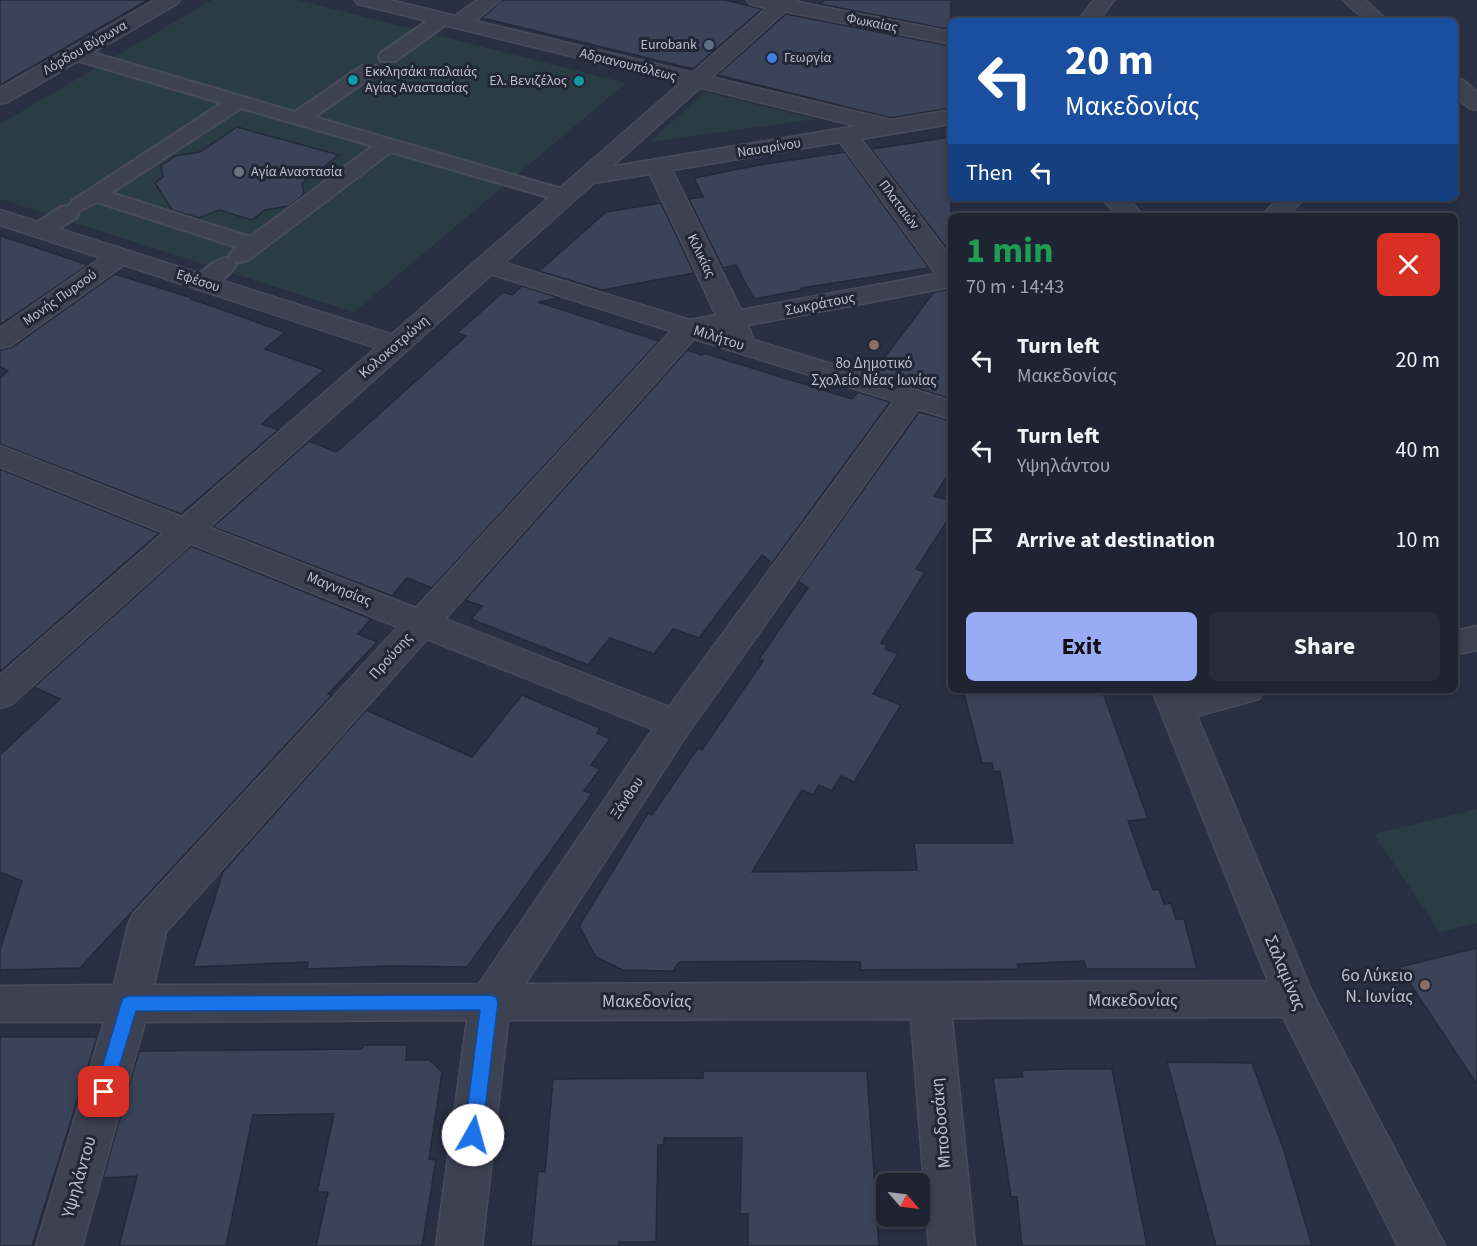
<!DOCTYPE html>
<meta charset="utf-8">
<style>
:root{--surface:#1f2432;--page:#272c3a;--text:#f1f3f6;--muted:#a1a4ac;--line:#3c414d;--accent:#98abf4}
body{margin:0;font-family:"Source Sans 3",sans-serif;background:var(--page);color:var(--text);height:100vh;display:flex;flex-direction:column;font-size:22px;white-space:nowrap}
*{box-sizing:border-box;margin:0}
p{font-size:20px;color:var(--muted)}
.icon{flex:none;width:33px;height:33px;fill:none;stroke:currentColor;stroke-width:2;stroke-linecap:round;stroke-linejoin:round}
.map{position:relative;flex:1;overflow:hidden}
.panel{position:absolute;left:948px;top:213px;width:510px;height:480px;display:flex;flex-direction:column;background:var(--surface);border-radius:9px;box-shadow:0 3px 9px #0003,0 0 0 2px var(--line)}
.panel>*{flex:none}
.hud{position:absolute;left:948px;top:18px;width:510px;height:183px;border-radius:9px;box-shadow:0 3px 9px #0003,0 0 0 2px var(--line);background:#1a4fa0;color:#fff;overflow:hidden}
.needle{width:39px;rotate:118deg}
.buttons{position:absolute;left:876px;top:1173px;display:grid;gap:12px}
.buttons a{display:grid;place-items:center;width:54px;height:54px;border-radius:9px;background:var(--surface);box-shadow:0 3px 9px #0003,0 0 0 2px var(--line);font-size:30px}
.pin{position:absolute;display:grid;place-items:center;width:51px;height:51px;color:#fff;margin:-26px;border-radius:12px;box-shadow:0 3px 9px #0006}
.me{position:absolute;width:66px;margin:-33px;rotate:7deg;stroke-linejoin:round;filter:drop-shadow(0 0 4px #0008)}
.turn{display:flex;align-items:center;gap:21px;height:126px;padding:0 18px;font-size:27px}
.turn .icon{width:78px;height:78px;stroke-width:2.5}
.turn b{display:block;font-size:42px;line-height:51px}
.then{display:flex;align-items:center;height:57px;padding:0 18px;background:#0003;gap:12px;font-size:22px}
.round{display:grid;place-items:center;flex:none;width:63px;height:63px;border-radius:9px;background:var(--page)}
.headline{display:flex;align-items:center;justify-content:space-between;height:102px;padding:0 18px}
h1{font-size:36px;font-weight:700;line-height:45px;color:#1e9e55}
.action{display:flex;gap:12px;margin-top:auto;padding:12px 18px}
.action a{flex:1;height:69px;border-radius:9px;background:var(--accent);color:#111;font-size:24px;font-weight:700;line-height:69px;text-align:center}
.action a+a{background:var(--page);color:var(--text)}
ul{padding:0;list-style:none}
li{display:flex;align-items:center;gap:18px;height:90px;padding:0 18px}
li div{flex:1}
li b{display:block;font-size:22px}
li em{font-style:normal}
.map>svg:first-child{display:block}
.green{fill:#2b3d44}
.building{fill:#3b4359;stroke:#24293a;stroke-width:1.5}
.lines{fill:none;stroke-linecap:round;stroke-linejoin:round}
.pedestrian-casing{stroke:#474b5c;stroke-width:4}
.minor-casing{stroke:#474b5c;stroke-width:3}
.tertiary-casing{stroke:#474b5c;stroke-width:3}
.pedestrian{fill:#3d4253;fill-rule:evenodd}
.minor{fill:#3d4253;fill-rule:evenodd}
.tertiary{fill:#3d4253;fill-rule:evenodd}
.route{fill:#1a73e8;stroke:#114b97;stroke-width:1.5}
.service-dot{fill:#5c6f8a;stroke:#222738;stroke-width:2}
.shop-dot{fill:#3f7fe0;stroke:#222738;stroke-width:2}
.culture-dot{fill:#0f9aa8;stroke:#222738;stroke-width:2}
.worship-dot{fill:#6b7280;stroke:#222738;stroke-width:2}
.education-dot{fill:#8d6e63;stroke:#222738;stroke-width:2}
.labels{text-anchor:middle;dominant-baseline:central;stroke-width:6;stroke-linejoin:round;paint-order:stroke}
.far-street-label{font-size:14px;fill:#bbbecc;stroke:#222738}
.far-poi-label{font-size:14px;fill:#bbbecc;stroke:#222738;text-anchor:start}
.street-label{font-size:15px;fill:#bbbecc;stroke:#222738}
.poi-label{font-size:15px;fill:#bbbecc;stroke:#222738}
.near-street-label{font-size:18px;fill:#bbbecc;stroke:#222738}
.near-poi-label{font-size:18px;fill:#bbbecc;stroke:#222738;text-anchor:end}
</style>
<div class="map">
<svg width="1477" height="1246" viewBox="0 0 1477 1246">
<rect width="100%" height="100%" fill="#293043"/>
<path class="green" d="M 212,0 L 298,0 L 626,83 L 354,312 L 0,199 L 0,124 Z
M 705,92 L 815,119 L 650,142 Z
M 1477,809 L 1477,923 L 1440,932 L 1374,834 Z"/>
<path class="building" d="M 0,0 L 148,0 L 0,85 Z
M 502,0 L 725,0 L 762,9 L 693,69 L 482,18 Z
M 825,0 L 951,0 L 951,30 L 820,4 Z
M 786,14 L 951,46 L 951,108 L 891,118 L 717,75 Z
M 237,127 L 339,155 L 302,183 L 304,194 L 289,206 L 265,210 L 252,220 L 219,210 L 199,218 L 172,210 L 155,183 L 163,177 L 161,166 L 175,156 L 200,152 Z
M 951,137 L 951,254 L 871,149 Z
M 845,152 L 929,268 L 801,288 L 802,290 L 754,299 L 736,265 L 723,268 L 689,199 L 703,197 L 694,178 L 759,165 Z
M 661,203 L 694,273 L 602,290 L 539,271 L 606,212 Z
M 0,236 L 23,243 L 88,265 L 0,325 Z
M 115,274 L 192,298 L 191,299 L 285,332 L 265,349 L 324,370 L 262,424 L 278,430 L 181,514 L 0,444 L 0,378 L 8,371 L 0,367 L 0,350 L 11,348 Z
M 522,286 L 560,298 L 538,302 L 659,341 L 432,588 L 407,578 L 392,596 L 213,527 L 309,441 L 336,452 L 341,448 L 466,336 L 457,333 L 503,292 L 512,295 Z
M 951,289 L 951,399 L 872,374 L 934,292 Z
M 687,350 L 702,355 L 703,353 L 852,399 L 858,392 L 890,402 L 772,563 L 762,555 L 699,638 L 673,629 L 654,654 L 610,638 L 588,665 L 471,619 L 482,606 L 465,600 Z
M 919,412 L 951,421 L 951,470 L 934,496 L 951,501 L 951,515 L 916,569 L 925,572 L 881,643 L 888,645 L 885,649 L 898,654 L 873,694 L 901,705 L 854,782 L 841,776 L 832,791 L 819,785 L 813,795 L 802,790 L 752,872 L 917,870 L 914,843 L 1013,843 L 1000,771 L 994,772 L 992,763 L 982,763 L 963,690 L 1102,690 L 1148,819 L 1128,821 L 1153,890 L 1159,889 L 1164,904 L 1171,903 L 1176,919 L 1184,919 L 1197,969 L 1087,969 L 1084,961 L 1017,964 L 1018,969 L 861,970 L 860,962 L 805,961 L 679,962 L 673,971 L 623,970 L 596,957 L 579,926 L 648,813 L 652,815 L 698,748 L 702,750 L 763,661 L 759,659 L 808,588 L 798,581 Z
M 0,469 L 159,533 L 1,671 L 0,671 Z
M 191,546 L 371,619 L 358,634 L 377,642 L 328,694 L 332,695 L 80,968 L 0,970 L 0,950 L 22,881 L 0,872 L 0,755 L 60,699 L 34,687 Z
M 522,695 L 600,728 L 597,733 L 610,739 L 591,765 L 600,769 L 584,791 L 592,794 L 467,967 L 391,966 L 307,969 L 308,962 L 193,967 L 223,872 L 366,710 L 472,757 Z
M 1477,948 L 1477,1084 L 1399,967 Z
M 0,1037 L 97,1037 L 32,1246 L 0,1246 Z
M 363,1045 L 407,1045 L 406,1060 L 430,1060 L 442,1072 L 429,1159 L 436,1160 L 422,1246 L 316,1246 L 328,1192 L 317,1192 L 334,1114 L 253,1115 L 226,1246 L 119,1246 L 137,1176 L 103,1178 L 139,1051 L 362,1049 Z
M 1167,1062 L 1252,1063 L 1284,1151 L 1312,1246 L 1216,1246 Z
M 1073,1069 L 1112,1069 L 1147,1246 L 1022,1246 L 1017,1197 L 1011,1197 L 993,1078 L 1023,1077 L 1022,1070 Z
M 703,1071 L 867,1071 L 879,1246 L 748,1246 L 748,1214 L 740,1214 L 742,1138 L 664,1138 L 664,1145 L 658,1145 L 656,1242 L 619,1242 L 619,1246 L 531,1246 L 538,1171 L 545,1172 L 553,1079 L 703,1078 Z"/>
<g class="lines">
<g class="pedestrian-casing">
<path id="pedestrian" d="M 442,14 L 448,15 L 451,19 L 448,23 L 395,61 L 381,61 L 379,57 L 381,53 L 436,15 Z
M 76,48 L 295,112 L 362,66 L 376,66 L 378,70 L 376,74 L 314,117 L 572,192 L 575,196 L 572,200 L 565,202 L 391,152 L 248,260 L 240,262 L 232,260 L 229,255 L 237,247 L 97,202 L 79,211 L 77,217 L 49,235 L 41,236 L 33,235 L 30,230 L 33,225 L 61,207 L 69,206 L 72,201 L 222,103 L 69,58 L 67,54 L 69,50 ZM 241,108 L 373,146 L 250,237 L 111,193 Z
M 225,258 L 233,260 L 236,265 C 227,278 211,292 195,288 L 192,283 C 199,273 213,261 225,258 Z"/>
</g>
<g class="minor-casing">
<path id="minor" d="M 155,0 L 180,0 L 177,4 L 8,102 L 0,104 L 0,88 Z
M 355,0 L 390,0 L 455,16 L 477,0 L 500,0 L 475,21 L 891,120 L 951,110 L 951,124 L 861,139 L 951,258 L 951,287 L 748,325 L 754,340 L 951,401 L 951,419 L 918,409 L 688,733 L 525,984 L 1268,981 L 1152,690 L 1186,690 L 1187,693 L 1198,690 L 1264,690 L 1259,699 L 1197,716 L 1312,992 L 1445,1246 L 1398,1246 L 1283,1017 L 952,1018 L 975,1246 L 929,1246 L 911,1019 L 508,1020 L 482,1246 L 436,1246 L 467,1020 L 145,1022 L 82,1246 L 36,1246 L 104,1022 L 0,1022 L 0,986 L 114,985 L 128,925 L 134,913 L 398,627 L 0,467 L 0,446 L 416,608 L 671,331 L 478,270 L 474,265 L 478,260 L 487,257 L 496,260 L 690,320 L 716,315 L 650,174 L 587,184 L 579,182 L 575,177 L 579,172 L 857,126 L 358,4 ZM 840,142 L 936,274 L 741,310 L 672,170 ZM 694,339 L 894,401 L 669,707 L 445,619 ZM 427,639 L 653,729 L 479,984 L 154,985 L 166,932 Z
M 747,0 L 788,0 L 951,32 L 951,44 L 757,6 L 750,4 Z
M 1094,0 L 1114,0 L 1099,21 L 1078,21 Z
M 1102,198 L 1128,198 L 1143,216 L 1117,216 Z
M 1279,198 L 1305,198 L 1287,216 L 1261,216 Z
M 0,210 L 406,339 L 410,345 L 406,351 L 396,353 L 386,351 L 124,265 L 10,346 L 0,348 L 0,328 L 101,258 L 0,225 Z
M 1477,626 L 1477,650 L 1455,655 L 1455,631 Z"/>
</g>
<g class="tertiary-casing">
<path id="tertiary" d="M 776,0 L 798,0 L 12,704 L 0,708 L 0,675 Z
M 1343,0 L 1365,0 L 1388,21 L 1366,21 Z
M 1455,78 L 1463,80 L 1477,92 L 1477,110 L 1469,108 L 1455,96 Z"/>
</g>
<use href="#pedestrian" class="pedestrian"/>
<use href="#minor" class="minor"/>
<use href="#tertiary" class="tertiary"/>
</g>
<path class="route" d="M 490,995 L 496,997 L 498,1002 L 482,1135 L 479,1141 L 473,1144 L 467,1141 L 464,1135 L 480,1010 L 136,1011 L 110,1097 L 104,1100 L 98,1097 L 95,1092 L 121,1003 L 123,998 L 129,996 Z"/>
<circle class="service-dot" cx="709" cy="45" r="6"/>
<circle class="shop-dot" cx="772" cy="58" r="6"/>
<g class="culture-dot">
<circle cx="353" cy="80" r="6"/>
<circle cx="579" cy="81" r="6"/>
</g>
<circle class="worship-dot" cx="239" cy="172" r="6"/>
<g class="education-dot">
<circle cx="874" cy="345" r="6"/>
<circle cx="1425" cy="985" r="6"/>
</g>
<g class="labels">
<g class="far-street-label">
<text transform="translate(872 23) rotate(11)">Φωκαίας</text>
<text transform="translate(85 48) rotate(-30)">Λόρδου Βύρωνα</text>
<text transform="translate(628 65) rotate(14)">Αδριανουπόλεως</text>
<text transform="translate(769 148) rotate(-9)">Ναυαρίνου</text>
<text transform="translate(899 205) rotate(53)">Πλαταιών</text>
<text transform="translate(701 256) rotate(64)">Κιλικίας</text>
<text transform="translate(198 281) rotate(18)">Εφέσου</text>
<text transform="translate(60 298) rotate(-35)">Μονής Πυρσού</text>
</g>
<g class="far-poi-label">
<text x="697" y="45" text-anchor="end">Eurobank</text>
<text x="784" y="58">Γεωργία</text>
<text x="365" y="72">Εκκλησάκι παλαιάς<tspan x="365" dy="16">Αγίας Αναστασίας</tspan></text>
<text x="567" y="81" text-anchor="end">Ελ. Βενιζέλος</text>
<text x="251" y="172">Αγία Αναστασία</text>
</g>
<g class="street-label">
<text transform="translate(820 304) rotate(-11)">Σωκράτους</text>
<text transform="translate(719 338) rotate(18)">Μιλήτου</text>
<text transform="translate(394 347) rotate(-41)">Κολοκοτρώνη</text>
<text transform="translate(339 589) rotate(22)">Μαγνησίας</text>
<text transform="translate(391 656) rotate(-48)">Προύσης</text>
<text transform="translate(627 798) rotate(-56)">Ξάνθου</text>
</g>
<g class="poi-label">
<text x="874" y="363">8ο Δημοτικό<tspan x="874" dy="17">Σχολείο Νέας Ιωνίας</tspan></text>
</g>
<g class="near-street-label">
<text transform="translate(1285 973) rotate(67)">Σαλαμίνας</text>
<text x="1133" y="1000">Μακεδονίας</text>
<text x="647" y="1001">Μακεδονίας</text>
<text transform="translate(941 1123) rotate(-95)">Μποδοσάκη</text>
<text transform="translate(79 1177) rotate(-74)">Υψηλάντου</text>
</g>
<g class="near-poi-label">
<text x="1413" y="975">6ο Λύκειο<tspan x="1413" dy="21">Ν. Ιωνίας</tspan></text>
</g>
</g>
</svg>
<div class="buttons">
<a><svg class="needle" viewBox="-14 -14 28 28"><path d="M0-13l5 13h-10z" fill="#e53935"/><path d="M0 13l5-13h-10z" fill="#a1a4ac"/></svg></a>
</div>
<div class="pin" style="left:104px;top:1092px;background:#d93025"><svg class="icon" aria-label="arrive" viewBox="0 0 24 24"><path d="M6 21V4h12l-3 4 3 4H6"/></svg></div>
<svg class="me" style="left:473px;top:1135px" viewBox="-20 -20 40 40"><circle r="19" fill="#fff"/><path d="M0-13L10 11 0 6-10 11z" fill="#1a73e8"/></svg>
<div class="hud">
<div class="turn"><svg class="icon" aria-label="left" viewBox="0 0 24 24"><path d="M17 20v-9H6M10 6l-5 5 5 5"/></svg><div><b>20 m</b>Μακεδονίας</div></div>
<div class="then">Then<svg class="icon" aria-label="left" viewBox="0 0 24 24"><path d="M17 20v-9H6M10 6l-5 5 5 5"/></svg></div>
</div>
<section class="panel">
<div class="headline"><div><h1>1 min</h1><p>70 m · 14:43</p></div><a class="round" style="background:#d93025;color:#fff"><svg class="icon" aria-label="close" viewBox="0 0 24 24"><path d="M6 6l12 12M18 6L6 18"/></svg></a></div>
<ul>
<li><svg class="icon" aria-label="left" viewBox="0 0 24 24"><path d="M17 20v-9H6M10 6l-5 5 5 5"/></svg><div><b>Turn left</b><p>Μακεδονίας</p></div><em>20 m</em></li>
<li><svg class="icon" aria-label="left" viewBox="0 0 24 24"><path d="M17 20v-9H6M10 6l-5 5 5 5"/></svg><div><b>Turn left</b><p>Υψηλάντου</p></div><em>40 m</em></li>
<li><svg class="icon" aria-label="arrive" viewBox="0 0 24 24"><path d="M6 21V4h12l-3 4 3 4H6"/></svg><div><b>Arrive at destination</b></div><em>10 m</em></li>
</ul>
<div class="action"><a>Exit</a><a>Share</a></div>
</section>
</div>
